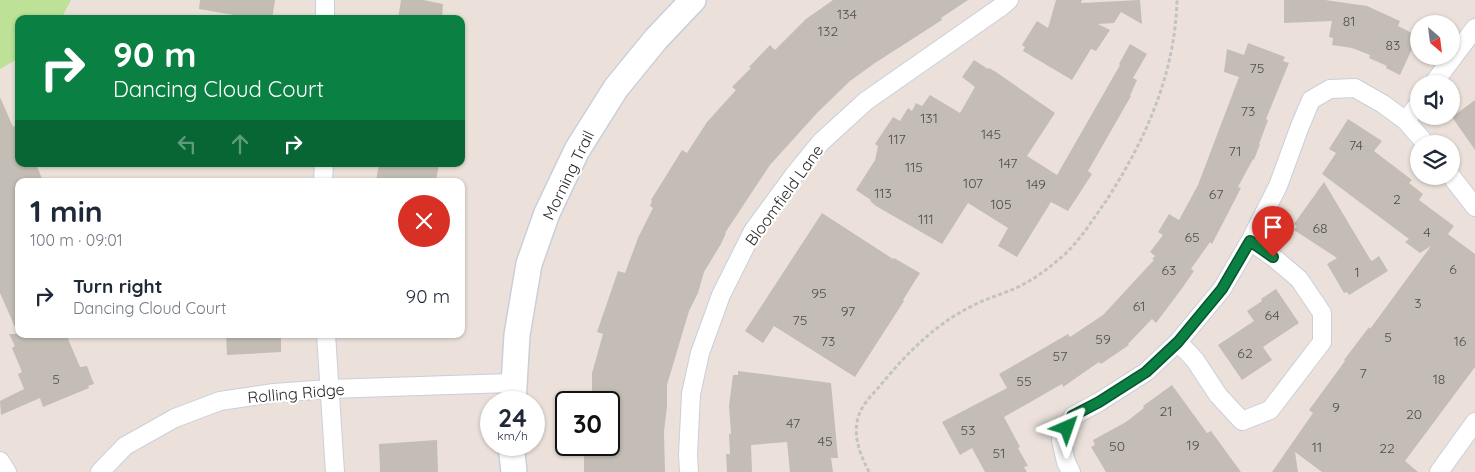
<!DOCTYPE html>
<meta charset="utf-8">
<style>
:root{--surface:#fff;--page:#f2f2f3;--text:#1f2937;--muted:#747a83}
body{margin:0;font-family:Quicksand,sans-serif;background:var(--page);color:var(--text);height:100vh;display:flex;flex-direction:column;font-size:19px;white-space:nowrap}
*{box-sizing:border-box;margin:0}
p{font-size:16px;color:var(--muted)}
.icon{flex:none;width:28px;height:28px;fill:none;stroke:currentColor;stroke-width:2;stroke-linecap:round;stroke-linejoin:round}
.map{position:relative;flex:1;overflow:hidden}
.details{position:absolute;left:15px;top:178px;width:450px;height:160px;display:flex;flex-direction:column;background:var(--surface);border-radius:10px;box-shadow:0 1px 4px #0004}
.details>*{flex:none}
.hud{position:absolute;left:15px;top:15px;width:450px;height:152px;border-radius:10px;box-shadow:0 1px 4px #0004;background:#0b8043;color:#fff;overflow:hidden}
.needle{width:32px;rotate:152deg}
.fabs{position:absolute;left:1410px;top:15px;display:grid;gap:10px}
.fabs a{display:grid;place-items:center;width:50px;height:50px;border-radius:50%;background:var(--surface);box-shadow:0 1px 4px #0004;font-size:25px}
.speed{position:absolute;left:480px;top:391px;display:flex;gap:10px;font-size:25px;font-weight:700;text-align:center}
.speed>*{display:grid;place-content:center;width:65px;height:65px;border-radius:50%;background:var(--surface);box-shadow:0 1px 4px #0004;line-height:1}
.speed small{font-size:12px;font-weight:400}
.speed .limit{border:2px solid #111;border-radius:8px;background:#fff;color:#111}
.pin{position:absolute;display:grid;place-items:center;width:42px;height:42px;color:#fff;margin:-51px -21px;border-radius:50% 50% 50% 0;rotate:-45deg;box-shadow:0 0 5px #0007}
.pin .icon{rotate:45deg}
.me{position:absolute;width:55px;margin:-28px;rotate:43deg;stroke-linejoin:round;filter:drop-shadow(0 0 4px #0008)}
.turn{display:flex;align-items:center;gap:18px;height:105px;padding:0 15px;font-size:22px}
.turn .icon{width:65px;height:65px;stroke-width:2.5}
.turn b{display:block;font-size:35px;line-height:42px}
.lanes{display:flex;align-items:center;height:48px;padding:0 15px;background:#0003;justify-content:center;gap:25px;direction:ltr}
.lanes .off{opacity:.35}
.round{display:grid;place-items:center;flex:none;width:52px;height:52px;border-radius:26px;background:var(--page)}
.summary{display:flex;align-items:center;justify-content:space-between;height:85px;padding:0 15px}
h1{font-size:30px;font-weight:800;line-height:38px}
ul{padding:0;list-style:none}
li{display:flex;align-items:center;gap:15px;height:65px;padding:0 15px}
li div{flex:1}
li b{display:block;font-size:19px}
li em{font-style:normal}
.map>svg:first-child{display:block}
.green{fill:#bce197}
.building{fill:#c3bdb6}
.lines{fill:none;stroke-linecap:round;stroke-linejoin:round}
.street-casing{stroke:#c9cfda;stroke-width:20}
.secondary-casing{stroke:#c9cfda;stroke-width:28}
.path{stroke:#c3c3c3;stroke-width:3;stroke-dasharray:4 2.5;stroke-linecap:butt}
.street{stroke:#fff;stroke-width:18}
.secondary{stroke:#fff;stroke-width:25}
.route-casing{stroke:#07532c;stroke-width:12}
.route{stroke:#0b8043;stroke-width:9}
.labels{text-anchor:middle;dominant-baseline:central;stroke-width:4.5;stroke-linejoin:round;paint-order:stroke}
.number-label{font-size:14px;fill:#504e4c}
.street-label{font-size:16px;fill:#292929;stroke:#fff}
</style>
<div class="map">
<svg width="1475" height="472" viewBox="0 0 1475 472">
<rect width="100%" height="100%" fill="#ebe1da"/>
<path class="green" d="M 0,0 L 71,0 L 61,19 L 19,19 L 19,58 L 0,69 Z"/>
<path class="building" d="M 200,0 L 275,0 L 272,19 L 257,19 L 199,9 Z
M 401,0 L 423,0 L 443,4 L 442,19 L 398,19 Z
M 833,0 L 968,0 L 941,18 L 942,20 L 875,63 L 850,81 L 817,113 L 770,165 L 725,233 L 726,233 L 721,244 L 704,272 L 698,293 L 689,311 L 667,385 L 667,406 L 664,432 L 665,472 L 584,472 L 584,446 L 609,446 L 609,402 L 592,402 L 592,373 L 603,334 L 597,332 L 618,271 L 625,273 L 638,238 L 653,208 L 650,206 L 652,201 L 651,200 L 682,150 L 687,153 L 707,122 L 736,90 L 732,87 L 751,68 L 749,67 L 770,45 L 775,50 L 806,19 Z
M 1056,0 L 1082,0 L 1081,3 L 1140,0 L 1142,24 L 1121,12 L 1114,23 L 1098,24 L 1110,30 L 1096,51 L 1091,49 L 1072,80 L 1023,51 L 1025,47 L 1022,45 L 1037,21 L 1048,28 Z
M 1284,0 L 1325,0 L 1367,6 L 1400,21 L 1398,26 L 1418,36 L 1400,75 L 1386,68 L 1387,66 L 1369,58 L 1370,55 L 1352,48 L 1332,45 L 1333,38 L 1329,37 L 1332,21 L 1284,23 Z
M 1248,43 L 1285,57 L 1283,61 L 1289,63 L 1266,119 L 1268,120 L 1259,144 L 1260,144 L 1254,160 L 1253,159 L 1238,187 L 1241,188 L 1212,244 L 1210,242 L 1191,269 L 1194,271 L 1183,287 L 1156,323 L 1152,319 L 1128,344 L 1129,345 L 1101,364 L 1099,362 L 1063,387 L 1062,384 L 1004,417 L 1020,447 L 1018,448 L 1028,466 L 1024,467 L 1027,472 L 985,472 L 972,448 L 960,455 L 942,422 L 1007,388 L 999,374 L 1068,334 L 1070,337 L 1103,315 L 1154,260 L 1152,259 L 1155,256 L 1150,252 L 1163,235 L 1158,232 L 1169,214 L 1179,220 L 1198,185 L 1239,77 L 1224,72 L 1227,49 L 1244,55 Z
M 1130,44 L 1147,54 L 1133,78 L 1137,80 L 1130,96 L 1131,96 L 1088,171 L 1092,174 L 1068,211 L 1051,202 L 1017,257 L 998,246 L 1008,228 L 968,203 L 942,244 L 876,206 L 870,201 L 871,200 L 856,190 L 875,160 L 878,146 L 875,144 L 893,117 L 900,121 L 908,108 L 912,111 L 916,103 L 922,106 L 930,95 L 960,113 L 975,87 L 962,77 L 974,60 L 988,69 L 989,68 L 996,72 L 1055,113 L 1027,156 L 1057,175 L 1120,65 L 1119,64 Z
M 0,97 L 13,127 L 19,124 L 19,164 L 36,164 L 43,181 L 19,181 L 19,334 L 66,334 L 80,367 L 87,366 L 94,384 L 88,386 L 89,388 L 43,407 L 40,398 L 1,415 L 0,401 L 24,389 L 18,374 L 22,372 L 12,348 L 15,346 L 9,334 L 18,334 L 0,293 Z
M 1475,100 L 1475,150 L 1452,117 Z
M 1348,119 L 1382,141 L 1374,151 L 1412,180 L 1409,183 L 1423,194 L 1419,200 L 1454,226 L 1448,234 L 1475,254 L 1475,367 L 1405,461 L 1418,472 L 1322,472 L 1295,452 L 1298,472 L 1272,472 L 1313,413 L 1309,410 L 1345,361 L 1344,360 L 1369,327 L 1370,329 L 1431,246 L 1420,253 L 1405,242 L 1409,239 L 1322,174 L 1336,153 L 1329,149 Z
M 379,164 L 439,164 L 436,181 L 376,181 Z
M 1324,182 L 1370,259 L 1372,261 L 1379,256 L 1388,271 L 1349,295 L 1347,292 L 1344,293 L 1327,264 L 1337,258 L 1294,230 L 1297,226 L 1294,224 Z
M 822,213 L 893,259 L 894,258 L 920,273 L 903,300 L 904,301 L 855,377 L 774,326 L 763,343 L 745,331 Z
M 1276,289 L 1299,323 L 1263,347 L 1272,360 L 1242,380 L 1218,345 L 1254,321 L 1247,311 L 1262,301 L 1261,299 Z
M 226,334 L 281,334 L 281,352 L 227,355 Z
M 738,371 L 831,383 L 838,458 L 831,458 L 833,472 L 790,472 L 787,442 L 751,445 L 752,472 L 727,472 L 726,454 L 730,454 L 729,434 L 731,434 L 729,406 L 733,375 L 738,375 Z
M 1172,385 L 1207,433 L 1211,431 L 1241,472 L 1106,472 L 1091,447 L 1095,445 L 1093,440 L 1126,422 L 1144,408 L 1143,406 Z
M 437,440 L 438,472 L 380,472 L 379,444 Z"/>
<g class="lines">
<g class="street-casing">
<path id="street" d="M 325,3 L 325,19
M 1433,84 L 1475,28
M 1406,121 L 1419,103
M 1451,176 L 1475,207
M 323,181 L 324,164
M 326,334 L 335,472
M 1178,342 L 1195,360 L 1218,395 L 1242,421 L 1270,410 L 1322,342 L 1322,313 L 1299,279 L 1273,257 L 1250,241
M 0,461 L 7,472
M 100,472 L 125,446 L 175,418 L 220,401 L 274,393 L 329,389 L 513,383
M 689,472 L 688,455 L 691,394 L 700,353 L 721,295 L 753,231 L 794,175 L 821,142 L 866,101 L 1002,6 L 1009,0
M 1071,472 L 1066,462 L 1061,440 L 1073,416 L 1099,402 L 1146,372 L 1178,342 L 1222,289 L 1250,241 L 1278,186 L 1300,126 L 1311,100 L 1330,89 L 1355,88 L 1383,104 L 1406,121 L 1426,144
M 1439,472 L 1475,422"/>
</g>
<g class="secondary-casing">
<path id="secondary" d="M 513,402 L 517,335 L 529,264 L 547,213 L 577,150 L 616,88 L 656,39 L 693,0
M 511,445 L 514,472"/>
</g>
<path class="path" d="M 869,472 C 861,456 854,440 857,422 C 859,408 870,397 879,387 C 906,354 934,325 972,306 C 987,298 1003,294 1018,287 C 1035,279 1050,267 1064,255 C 1081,239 1093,219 1106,201 C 1146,139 1175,74 1177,0"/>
<use href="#street" class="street"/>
<use href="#secondary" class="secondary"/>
</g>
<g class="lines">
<g class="route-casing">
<path id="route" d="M 1067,428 L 1072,416 L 1099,402 L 1146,372 L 1178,342 L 1222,289 L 1250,241 L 1273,257"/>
</g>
<use href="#route" class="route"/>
</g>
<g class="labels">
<g class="number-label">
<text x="847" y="14">134</text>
<text x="1349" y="21">81</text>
<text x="828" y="31">132</text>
<text x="1393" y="45">83</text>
<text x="1257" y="68">75</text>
<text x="1248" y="111">73</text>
<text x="929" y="118">131</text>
<text x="991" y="134">145</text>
<text x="897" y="139">117</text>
<text x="1356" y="145">74</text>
<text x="1235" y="151">71</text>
<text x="1008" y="163">147</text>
<text x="914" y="167">115</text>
<text x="973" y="183">107</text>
<text x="1036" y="184">149</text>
<text x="883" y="193">113</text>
<text x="1216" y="194">67</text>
<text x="1397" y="199">2</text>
<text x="1001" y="204">105</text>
<text x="926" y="219">111</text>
<text x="1320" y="228">68</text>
<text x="1427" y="232">4</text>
<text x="1192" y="237">65</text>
<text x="1453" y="269">6</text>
<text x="1169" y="270">63</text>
<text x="1357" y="272">1</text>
<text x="819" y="293">95</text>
<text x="1418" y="303">3</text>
<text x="1139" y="306">61</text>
<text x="848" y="311">97</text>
<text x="1272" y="315">64</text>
<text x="800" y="320">75</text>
<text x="1388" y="337">5</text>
<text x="1103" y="339">59</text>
<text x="828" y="341">73</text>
<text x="1460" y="341">16</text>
<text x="1245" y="353">62</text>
<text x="1060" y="356">57</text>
<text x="1363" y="373">7</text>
<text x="56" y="379">5</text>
<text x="1439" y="379">18</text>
<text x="1024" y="381">55</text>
<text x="1336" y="407">9</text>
<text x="1166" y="411">21</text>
<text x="1414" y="414">20</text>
<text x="793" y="423">47</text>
<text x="968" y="430">53</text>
<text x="825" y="441">45</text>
<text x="1193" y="445">19</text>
<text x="1117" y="446">50</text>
<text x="1317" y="447">11</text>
<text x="1387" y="448">22</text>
<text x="999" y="453">51</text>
</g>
<g class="street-label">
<text transform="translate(568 175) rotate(-64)">Morning Trail</text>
<text transform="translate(784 195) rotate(-54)">Bloomfield Lane</text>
<text transform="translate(296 393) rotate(-5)">Rolling Ridge</text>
</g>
</g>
</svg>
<div class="fabs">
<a><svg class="needle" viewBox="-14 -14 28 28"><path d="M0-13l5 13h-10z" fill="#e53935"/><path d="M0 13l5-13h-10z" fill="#747a83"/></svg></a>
<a><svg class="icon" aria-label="sound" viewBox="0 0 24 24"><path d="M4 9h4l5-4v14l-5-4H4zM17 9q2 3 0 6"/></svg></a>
<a><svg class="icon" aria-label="layers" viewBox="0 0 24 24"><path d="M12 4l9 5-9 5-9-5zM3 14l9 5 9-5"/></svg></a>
</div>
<div class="speed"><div>24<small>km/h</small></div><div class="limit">30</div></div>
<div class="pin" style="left:1273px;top:257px;background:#d93025"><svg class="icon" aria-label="arrive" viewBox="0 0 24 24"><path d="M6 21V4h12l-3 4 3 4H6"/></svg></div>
<svg class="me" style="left:1067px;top:428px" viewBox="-20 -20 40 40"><path d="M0-17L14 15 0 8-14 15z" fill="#0b8043" stroke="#fff" stroke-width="4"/></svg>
<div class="hud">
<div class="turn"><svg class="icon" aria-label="right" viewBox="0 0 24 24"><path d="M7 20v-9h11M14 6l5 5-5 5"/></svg><div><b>90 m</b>Dancing Cloud Court</div></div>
<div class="lanes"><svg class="icon off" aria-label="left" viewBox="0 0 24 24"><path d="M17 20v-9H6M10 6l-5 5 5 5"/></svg><svg class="icon off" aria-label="ahead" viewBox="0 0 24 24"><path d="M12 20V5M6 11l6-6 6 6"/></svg><svg class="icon" aria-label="right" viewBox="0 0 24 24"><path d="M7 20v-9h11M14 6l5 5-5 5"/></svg></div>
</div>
<section class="details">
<div class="summary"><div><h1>1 min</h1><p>100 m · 09:01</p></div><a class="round" style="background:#d93025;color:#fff"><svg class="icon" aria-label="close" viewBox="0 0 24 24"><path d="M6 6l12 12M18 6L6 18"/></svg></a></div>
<ul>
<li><svg class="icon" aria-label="right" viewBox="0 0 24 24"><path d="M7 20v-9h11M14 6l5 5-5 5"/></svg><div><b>Turn right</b><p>Dancing Cloud Court</p></div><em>90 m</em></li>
</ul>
</section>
</div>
